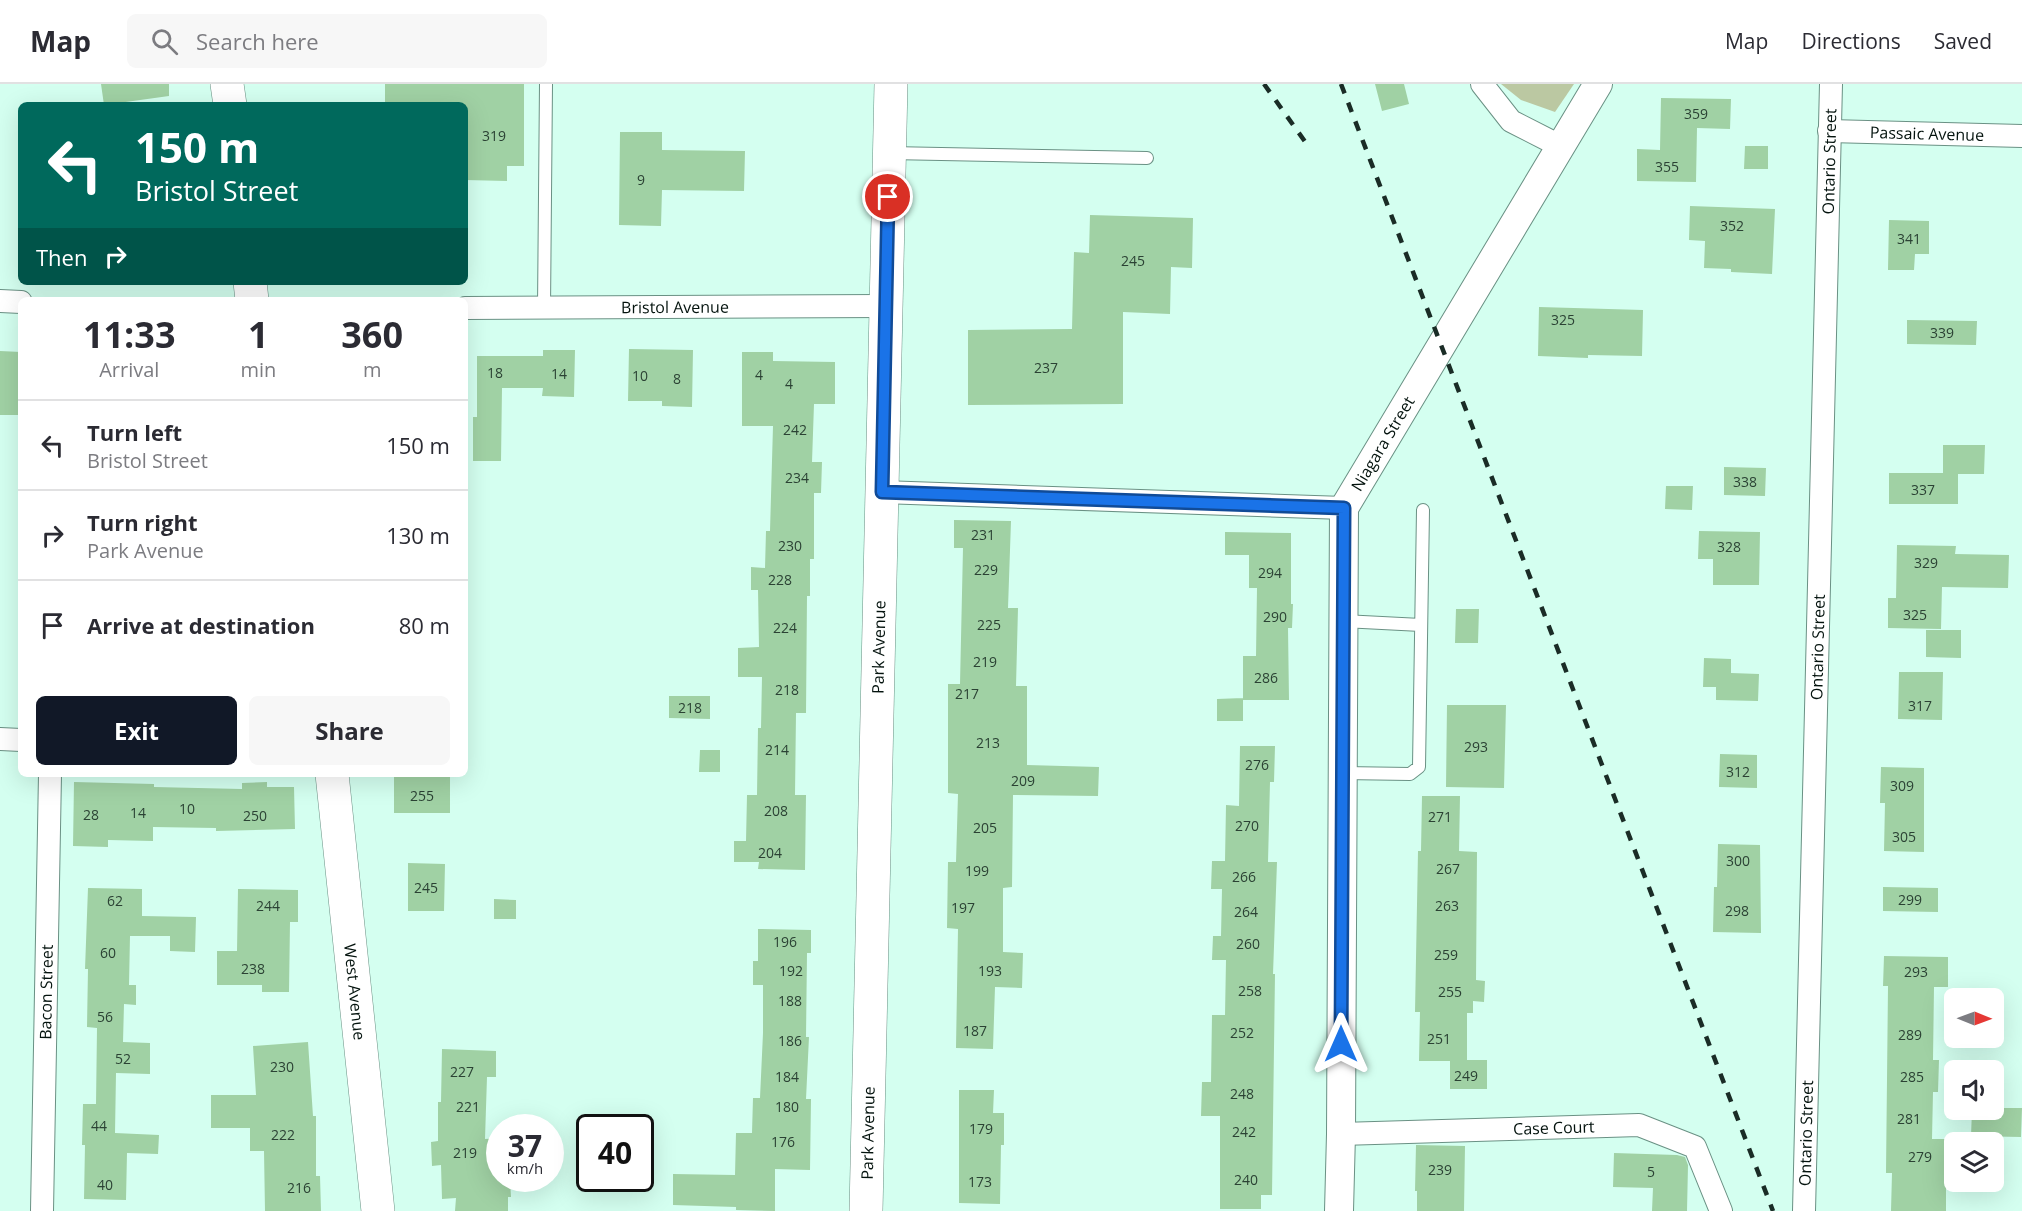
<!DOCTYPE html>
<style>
:root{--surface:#fff;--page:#f7f7f7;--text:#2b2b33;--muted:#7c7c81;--line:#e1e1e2;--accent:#111827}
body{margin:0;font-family:"Open Sans",sans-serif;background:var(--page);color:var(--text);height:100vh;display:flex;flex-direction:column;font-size:22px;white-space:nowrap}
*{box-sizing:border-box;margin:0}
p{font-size:20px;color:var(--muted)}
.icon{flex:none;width:33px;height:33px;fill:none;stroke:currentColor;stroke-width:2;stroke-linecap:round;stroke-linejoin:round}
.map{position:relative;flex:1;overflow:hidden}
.sheet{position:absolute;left:18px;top:213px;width:450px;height:480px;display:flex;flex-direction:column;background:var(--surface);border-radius:9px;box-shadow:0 6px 24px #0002}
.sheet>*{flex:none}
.guide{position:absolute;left:18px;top:18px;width:450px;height:183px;border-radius:9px;box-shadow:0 6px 24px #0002;background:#00695c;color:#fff;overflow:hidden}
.needle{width:39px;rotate:91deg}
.buttons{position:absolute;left:1944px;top:904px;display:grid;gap:12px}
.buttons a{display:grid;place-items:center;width:60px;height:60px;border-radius:9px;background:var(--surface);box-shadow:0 6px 24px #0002;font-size:30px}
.speed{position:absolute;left:486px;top:1030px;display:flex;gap:12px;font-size:30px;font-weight:700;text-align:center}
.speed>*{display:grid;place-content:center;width:78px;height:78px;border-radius:50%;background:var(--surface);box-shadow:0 6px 24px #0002;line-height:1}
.speed small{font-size:15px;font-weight:400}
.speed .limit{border:3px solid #111;border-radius:9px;background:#fff;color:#111}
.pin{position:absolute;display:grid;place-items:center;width:51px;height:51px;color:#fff;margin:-26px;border:3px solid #fff;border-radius:50%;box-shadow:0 2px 6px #0007}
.me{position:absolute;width:66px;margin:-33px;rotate:0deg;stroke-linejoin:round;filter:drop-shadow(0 0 4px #0008)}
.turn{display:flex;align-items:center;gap:21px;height:126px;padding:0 18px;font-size:27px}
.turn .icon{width:78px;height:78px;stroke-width:2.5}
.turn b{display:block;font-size:42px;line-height:51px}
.then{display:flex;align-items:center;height:57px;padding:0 18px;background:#0003;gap:12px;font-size:22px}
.eta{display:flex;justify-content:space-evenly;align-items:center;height:102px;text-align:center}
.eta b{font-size:36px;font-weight:700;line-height:42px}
.cta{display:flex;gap:12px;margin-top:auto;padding:12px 18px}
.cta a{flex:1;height:69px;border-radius:9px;background:var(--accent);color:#fff;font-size:24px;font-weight:700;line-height:69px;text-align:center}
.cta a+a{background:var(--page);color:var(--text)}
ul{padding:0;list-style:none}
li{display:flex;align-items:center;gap:18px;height:90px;padding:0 18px;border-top:2px solid var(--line)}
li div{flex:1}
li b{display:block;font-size:22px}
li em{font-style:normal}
header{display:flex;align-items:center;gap:36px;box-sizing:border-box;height:84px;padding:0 30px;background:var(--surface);border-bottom:2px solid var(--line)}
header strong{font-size:28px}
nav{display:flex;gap:33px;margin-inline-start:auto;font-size:21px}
.search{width:420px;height:54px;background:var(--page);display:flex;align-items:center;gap:15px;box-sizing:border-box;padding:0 21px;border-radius:9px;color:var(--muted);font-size:22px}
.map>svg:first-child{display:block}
.green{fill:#bbc8a2}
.building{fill:#a0d1a4}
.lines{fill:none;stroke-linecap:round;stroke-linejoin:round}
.service-casing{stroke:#6a9184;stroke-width:14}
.minor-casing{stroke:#6a9184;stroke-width:24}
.tertiary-casing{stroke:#6a9184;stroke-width:30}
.secondary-casing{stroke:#6a9184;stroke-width:34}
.trunk-casing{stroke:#6a9184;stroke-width:34}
.service{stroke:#fff;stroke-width:12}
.minor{stroke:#fff;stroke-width:22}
.tertiary{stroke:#fff;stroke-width:28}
.secondary{stroke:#fff;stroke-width:33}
.trunk{stroke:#fff;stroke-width:33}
.rail{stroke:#1a2c26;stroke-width:4.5;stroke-dasharray:10 10;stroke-linecap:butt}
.route-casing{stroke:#114b97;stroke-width:15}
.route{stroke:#1a73e8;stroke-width:10}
.labels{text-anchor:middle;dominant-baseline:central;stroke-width:5;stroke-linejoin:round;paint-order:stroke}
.number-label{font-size:14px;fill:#2b4234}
.street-label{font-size:16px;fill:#04130e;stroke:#fff}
</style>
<header>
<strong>Map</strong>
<div class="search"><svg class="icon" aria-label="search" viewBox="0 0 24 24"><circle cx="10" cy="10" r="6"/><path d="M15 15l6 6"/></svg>Search here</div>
<nav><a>Map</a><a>Directions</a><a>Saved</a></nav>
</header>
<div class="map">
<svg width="2022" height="1127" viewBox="0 0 2022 1127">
<rect width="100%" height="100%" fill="#d4fff0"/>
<path class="green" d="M 1501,0 L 1574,0 L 1555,28 L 1521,16 Z"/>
<path class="building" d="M 101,0 L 169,0 L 169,12 L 104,21 Z
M 385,0 L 524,0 L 524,82 L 507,82 L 507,97 L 465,96 L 465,21 L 385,21 Z
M 1375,0 L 1404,0 L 1409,20 L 1382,27 Z
M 1661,14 L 1731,15 L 1730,45 L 1697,44 L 1696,98 L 1637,97 L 1637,65 L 1660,66 Z
M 620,48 L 662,48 L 662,66 L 745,67 L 744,107 L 662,106 L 661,142 L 619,141 Z
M 1745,62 L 1768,62 L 1768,85 L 1744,85 Z
M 1690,122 L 1775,125 L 1772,190 L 1731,188 L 1731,185 L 1704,184 L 1705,157 L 1689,156 Z
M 1090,131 L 1193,134 L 1192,184 L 1171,183 L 1170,230 L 1123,228 L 1123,320 L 968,321 L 968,246 L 1072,245 L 1074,168 L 1089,169 Z
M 1889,136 L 1929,137 L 1929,170 L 1915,170 L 1914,186 L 1888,186 Z
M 1539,223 L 1643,226 L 1642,272 L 1588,271 L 1588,274 L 1538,272 Z
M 1907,236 L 1977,237 L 1976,261 L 1907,260 Z
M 629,265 L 693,266 L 692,323 L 662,322 L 662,317 L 628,317 Z
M 543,266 L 575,266 L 574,313 L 542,312 L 543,304 L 502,304 L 501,377 L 473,377 L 473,333 L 477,333 L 477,272 L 543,272 Z
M 0,267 L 21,268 L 21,331 L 0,331 Z
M 742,268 L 773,268 L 773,277 L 835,278 L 835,320 L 814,320 L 812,378 L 822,378 L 821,409 L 814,409 L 814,475 L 810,475 L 810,512 L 807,512 L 806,629 L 796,629 L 795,711 L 806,711 L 805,786 L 758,785 L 759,778 L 734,778 L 734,757 L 746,757 L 747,711 L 757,711 L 758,644 L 761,644 L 762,593 L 738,593 L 738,564 L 759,563 L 758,506 L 751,506 L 751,483 L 765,484 L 766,447 L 770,447 L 773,342 L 742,342 Z
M 1943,361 L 1985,361 L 1984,390 L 1958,390 L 1958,420 L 1889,420 L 1889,389 L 1943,389 Z
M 1724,383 L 1766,384 L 1765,412 L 1724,411 Z
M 1666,402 L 1693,402 L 1692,426 L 1665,425 Z
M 954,436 L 1011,437 L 1008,524 L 1018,524 L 1016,602 L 1027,602 L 1027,681 L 1099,683 L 1098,712 L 1013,711 L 1012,803 L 1003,804 L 1003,868 L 1023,869 L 1022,904 L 995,903 L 993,965 L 956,964 L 958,845 L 947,844 L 948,778 L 956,778 L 958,710 L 948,709 L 948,600 L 960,600 L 963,464 L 954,464 Z
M 1699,447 L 1760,448 L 1759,501 L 1713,501 L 1713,475 L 1698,475 Z
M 1225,448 L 1291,449 L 1291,520 L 1293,520 L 1292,544 L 1288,544 L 1289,616 L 1243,616 L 1243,572 L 1256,572 L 1257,504 L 1249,504 L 1249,471 L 1225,471 Z
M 1897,461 L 1956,462 L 1955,470 L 2009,471 L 2008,504 L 1942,503 L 1941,545 L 1888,544 L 1888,514 L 1896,514 Z
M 1456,525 L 1479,525 L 1478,559 L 1455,559 Z
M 1926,546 L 1961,546 L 1961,574 L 1926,573 Z
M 1704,574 L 1731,575 L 1731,589 L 1759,590 L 1758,617 L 1716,616 L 1716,603 L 1703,603 Z
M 1899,588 L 1943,588 L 1942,636 L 1898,635 Z
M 669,612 L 710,612 L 710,635 L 669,634 Z
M 1243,614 L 1243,637 L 1217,637 L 1217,615 Z
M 1447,621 L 1506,621 L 1504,704 L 1446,703 Z
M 1240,662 L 1275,662 L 1274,698 L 1270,698 L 1268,778 L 1277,778 L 1273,890 L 1275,890 L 1272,1111 L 1261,1111 L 1261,1125 L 1220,1125 L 1220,1032 L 1201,1032 L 1202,998 L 1211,998 L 1212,931 L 1225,931 L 1226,876 L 1212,876 L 1213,852 L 1221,852 L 1222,805 L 1211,805 L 1212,777 L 1225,777 L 1226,721 L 1239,722 Z
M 700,666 L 720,666 L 720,688 L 699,688 Z
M 1720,670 L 1757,671 L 1757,704 L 1719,703 Z
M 1881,683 L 1924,684 L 1924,768 L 1884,767 L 1885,719 L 1880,719 Z
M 394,692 L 450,693 L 450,729 L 394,729 Z
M 74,698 L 154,700 L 154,703 L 242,705 L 242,699 L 267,698 L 267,703 L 294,703 L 295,745 L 216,747 L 216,744 L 153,743 L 153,757 L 108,756 L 108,763 L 73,762 Z
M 1422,712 L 1460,712 L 1459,767 L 1477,768 L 1476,896 L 1485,897 L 1484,918 L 1473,917 L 1473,929 L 1467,929 L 1467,976 L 1487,976 L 1487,1005 L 1450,1005 L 1450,977 L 1419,977 L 1420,928 L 1415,928 L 1418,767 L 1421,767 Z
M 1718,760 L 1760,761 L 1761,849 L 1713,848 L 1714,803 L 1717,803 Z
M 408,779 L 445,780 L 444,827 L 408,827 Z
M 1883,803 L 1938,804 L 1938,828 L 1883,827 Z
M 88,804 L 142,805 L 142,832 L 196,833 L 195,868 L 170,867 L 170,852 L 130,852 L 129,901 L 136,901 L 136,921 L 124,920 L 123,958 L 150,959 L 150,990 L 116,989 L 115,1049 L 159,1051 L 158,1070 L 127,1069 L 126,1116 L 84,1115 L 85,1061 L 82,1061 L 83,1020 L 96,1020 L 97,944 L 87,943 L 88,885 L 85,885 Z
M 238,805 L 298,806 L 298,838 L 290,838 L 289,908 L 262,908 L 262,901 L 217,901 L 217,867 L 237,867 Z
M 494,815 L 516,816 L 516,835 L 494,835 Z
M 758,845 L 811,846 L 811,869 L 807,869 L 806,953 L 809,953 L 806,1015 L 811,1015 L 810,1086 L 775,1085 L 775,1127 L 736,1126 L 736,1123 L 673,1121 L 673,1090 L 735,1091 L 736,1049 L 752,1049 L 753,1014 L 760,1014 L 763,949 L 763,901 L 753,901 L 753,877 L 758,877 Z
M 1884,872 L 1948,873 L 1948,903 L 1934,903 L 1933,976 L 1939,976 L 1938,1008 L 1933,1008 L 1932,1055 L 1954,1055 L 1954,1090 L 1946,1090 L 1946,1127 L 1891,1127 L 1892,1089 L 1886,1089 L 1888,902 L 1883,902 Z
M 308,958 L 313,1032 L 316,1032 L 316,1092 L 320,1092 L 321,1127 L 265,1127 L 264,1067 L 250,1067 L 250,1044 L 211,1044 L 211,1011 L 256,1011 L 253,962 Z
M 442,965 L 496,967 L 496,993 L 487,993 L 485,1055 L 500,1054 L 500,1095 L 510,1095 L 511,1113 L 508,1113 L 508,1127 L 455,1127 L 456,1114 L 442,1115 L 441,1081 L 432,1082 L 431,1058 L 438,1057 L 438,1018 L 441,1018 Z
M 959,1006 L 994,1006 L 993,1029 L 1004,1029 L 1004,1061 L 1001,1061 L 1000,1120 L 959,1119 Z
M 1994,1024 L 2022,1024 L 2021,1053 L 1971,1052 L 1972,1026 L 1994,1026 Z
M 1416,1061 L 1465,1062 L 1464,1127 L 1417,1127 L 1417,1107 L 1415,1107 Z
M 1614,1069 L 1677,1071 L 1685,1073 L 1688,1081 L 1687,1127 L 1652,1127 L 1653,1104 L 1613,1103 Z"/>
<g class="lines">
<g class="service-casing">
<path id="service" d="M 890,69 L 1147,74
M 544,224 L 546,0
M 1343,537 L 1421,541
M 1343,689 L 1410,690 L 1419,683 L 1423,426"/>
</g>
<g class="minor-casing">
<g id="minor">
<path d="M 1482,0 L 1511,37 L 1560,62"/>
<path id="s1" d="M 1829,47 L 2022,52"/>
<path d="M 0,217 L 21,218"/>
<path id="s2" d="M 465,224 L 885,222"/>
<path d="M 882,408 L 1344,424"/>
<path d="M 0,655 L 21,656"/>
<path id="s3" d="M 1341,1050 L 1639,1041 L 1695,1063 L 1721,1127"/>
<path id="s4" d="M 42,1127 L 50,690"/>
<path id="s5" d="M 1804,1127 L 1831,0"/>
</g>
</g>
<g class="tertiary-casing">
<g id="tertiary">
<path id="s6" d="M 1339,1127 L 1341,1050 L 1344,424 L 1598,0"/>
</g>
</g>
<g class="secondary-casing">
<g id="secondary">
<path id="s7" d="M 866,1127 L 891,0"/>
</g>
</g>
<g class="trunk-casing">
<g id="trunk">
<path d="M 227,0 L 230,21"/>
<path d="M 250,198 L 252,216"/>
<path id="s8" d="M 332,690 L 378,1127"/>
</g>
</g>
<use href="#service" class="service"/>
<use href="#minor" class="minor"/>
<use href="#tertiary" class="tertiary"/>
<use href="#secondary" class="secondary"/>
<use href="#trunk" class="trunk"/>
<path class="rail" d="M 1264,0 L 1306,59
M 1341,0 L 1773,1127"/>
</g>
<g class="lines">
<g class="route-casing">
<path id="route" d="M 888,113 L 882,408 L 1344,424 L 1341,960"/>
</g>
<use href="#route" class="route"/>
</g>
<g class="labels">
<g class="number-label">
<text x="1696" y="29">359</text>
<text x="494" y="51">319</text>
<text x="1667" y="82">355</text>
<text x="641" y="95">9</text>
<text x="1732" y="141">352</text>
<text x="1909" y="154">341</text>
<text x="1133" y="176">245</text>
<text x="1563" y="235">325</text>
<text x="1942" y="248">339</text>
<text x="1046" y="283">237</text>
<text x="495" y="288">18</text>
<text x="559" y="289">14</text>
<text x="759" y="290">4</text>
<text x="640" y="291">10</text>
<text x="677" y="294">8</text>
<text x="789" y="299">4</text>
<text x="795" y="345">242</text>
<text x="797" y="393">234</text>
<text x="1745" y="397">338</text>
<text x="1923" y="405">337</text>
<text x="983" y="450">231</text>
<text x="790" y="461">230</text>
<text x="1729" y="462">328</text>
<text x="1926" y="478">329</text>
<text x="986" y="485">229</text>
<text x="1270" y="488">294</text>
<text x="780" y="495">228</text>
<text x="1915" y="530">325</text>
<text x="1275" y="532">290</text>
<text x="989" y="540">225</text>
<text x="785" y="543">224</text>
<text x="985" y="577">219</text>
<text x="1266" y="593">286</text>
<text x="787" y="605">218</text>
<text x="967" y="609">217</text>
<text x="1920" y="621">317</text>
<text x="690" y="623">218</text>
<text x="988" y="658">213</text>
<text x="1476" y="662">293</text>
<text x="777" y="665">214</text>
<text x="1257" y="680">276</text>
<text x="1738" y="687">312</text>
<text x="1023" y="696">209</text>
<text x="1902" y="701">309</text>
<text x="422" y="711">255</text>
<text x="187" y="724">10</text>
<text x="776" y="726">208</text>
<text x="138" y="728">14</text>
<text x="91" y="730">28</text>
<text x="255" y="731">250</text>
<text x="1440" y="732">271</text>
<text x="1247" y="741">270</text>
<text x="985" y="743">205</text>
<text x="1904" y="752">305</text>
<text x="770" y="768">204</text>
<text x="1738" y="776">300</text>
<text x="1448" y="784">267</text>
<text x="977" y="786">199</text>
<text x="1244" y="792">266</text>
<text x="426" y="803">245</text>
<text x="1910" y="815">299</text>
<text x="115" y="816">62</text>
<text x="268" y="821">244</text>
<text x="1447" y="821">263</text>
<text x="963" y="823">197</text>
<text x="1737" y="826">298</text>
<text x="1246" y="827">264</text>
<text x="785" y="857">196</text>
<text x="1248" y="859">260</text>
<text x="108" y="868">60</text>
<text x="1446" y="870">259</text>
<text x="253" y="884">238</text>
<text x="791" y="886">192</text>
<text x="990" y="886">193</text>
<text x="1916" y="887">293</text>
<text x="1250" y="906">258</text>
<text x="1450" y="907">255</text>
<text x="790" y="916">188</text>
<text x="105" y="932">56</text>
<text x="975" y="946">187</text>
<text x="1242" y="948">252</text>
<text x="1910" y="950">289</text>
<text x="1439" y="954">251</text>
<text x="790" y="956">186</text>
<text x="123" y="974">52</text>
<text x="282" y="982">230</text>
<text x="462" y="987">227</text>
<text x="1466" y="991">249</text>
<text x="787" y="992">184</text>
<text x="1912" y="992">285</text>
<text x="1242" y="1009">248</text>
<text x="468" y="1022">221</text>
<text x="787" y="1022">180</text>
<text x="1909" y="1034">281</text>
<text x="99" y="1041">44</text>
<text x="981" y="1044">179</text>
<text x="1244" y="1047">242</text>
<text x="283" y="1050">222</text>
<text x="783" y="1057">176</text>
<text x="465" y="1068">219</text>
<text x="1920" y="1072">279</text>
<text x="1440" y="1085">239</text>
<text x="1651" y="1087">5</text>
<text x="1246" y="1095">240</text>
<text x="980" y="1097">173</text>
<text x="105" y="1100">40</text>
<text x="299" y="1103">216</text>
</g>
<g class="street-label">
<text stroke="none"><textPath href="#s1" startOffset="98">Passaic Avenue</textPath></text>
<text stroke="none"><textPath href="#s5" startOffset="1050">Ontario Street</textPath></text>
<text stroke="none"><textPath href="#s2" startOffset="210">Bristol Avenue</textPath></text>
<text stroke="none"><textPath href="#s6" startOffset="778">Niagara Street</textPath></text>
<text stroke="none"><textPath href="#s7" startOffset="564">Park Avenue</textPath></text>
<text stroke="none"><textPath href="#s5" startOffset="564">Ontario Street</textPath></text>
<text stroke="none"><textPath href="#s4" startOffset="219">Bacon Street</textPath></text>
<text stroke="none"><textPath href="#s8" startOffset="219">West Avenue</textPath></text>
<text stroke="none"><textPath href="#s3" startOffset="213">Case Court</textPath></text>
<text stroke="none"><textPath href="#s7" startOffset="78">Park Avenue</textPath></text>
<text stroke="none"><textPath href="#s5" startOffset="78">Ontario Street</textPath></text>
</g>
</g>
</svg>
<div class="buttons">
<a><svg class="needle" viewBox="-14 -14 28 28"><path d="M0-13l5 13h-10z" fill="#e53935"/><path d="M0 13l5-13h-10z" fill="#7c7c81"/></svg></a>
<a><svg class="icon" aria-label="sound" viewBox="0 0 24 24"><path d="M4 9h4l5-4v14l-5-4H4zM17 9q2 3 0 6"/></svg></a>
<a><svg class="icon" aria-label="layers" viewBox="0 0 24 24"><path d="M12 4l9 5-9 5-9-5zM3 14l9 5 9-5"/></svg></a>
</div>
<div class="speed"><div>37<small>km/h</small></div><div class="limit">40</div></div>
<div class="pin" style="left:888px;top:113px;background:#d93025"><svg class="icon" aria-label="arrive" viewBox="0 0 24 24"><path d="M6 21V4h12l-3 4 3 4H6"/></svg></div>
<svg class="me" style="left:1341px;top:960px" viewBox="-20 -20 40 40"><path d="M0-17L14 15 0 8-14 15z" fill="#1a73e8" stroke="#fff" stroke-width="4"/></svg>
<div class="guide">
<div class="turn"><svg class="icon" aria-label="left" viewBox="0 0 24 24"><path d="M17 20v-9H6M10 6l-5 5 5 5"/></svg><div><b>150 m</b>Bristol Street</div></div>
<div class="then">Then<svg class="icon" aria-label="right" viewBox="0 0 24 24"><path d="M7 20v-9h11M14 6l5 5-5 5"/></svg></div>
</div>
<section class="sheet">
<div class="eta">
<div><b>11:33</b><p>Arrival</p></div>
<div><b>1</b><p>min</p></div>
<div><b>360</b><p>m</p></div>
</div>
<ul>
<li><svg class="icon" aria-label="left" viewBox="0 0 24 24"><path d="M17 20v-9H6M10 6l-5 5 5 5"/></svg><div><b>Turn left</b><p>Bristol Street</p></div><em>150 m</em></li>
<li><svg class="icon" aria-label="right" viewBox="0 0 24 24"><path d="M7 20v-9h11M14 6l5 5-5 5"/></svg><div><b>Turn right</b><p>Park Avenue</p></div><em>130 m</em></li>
<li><svg class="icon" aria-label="arrive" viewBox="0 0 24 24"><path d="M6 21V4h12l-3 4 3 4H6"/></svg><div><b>Arrive at destination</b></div><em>80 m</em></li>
</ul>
<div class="cta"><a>Exit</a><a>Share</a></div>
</section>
</div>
